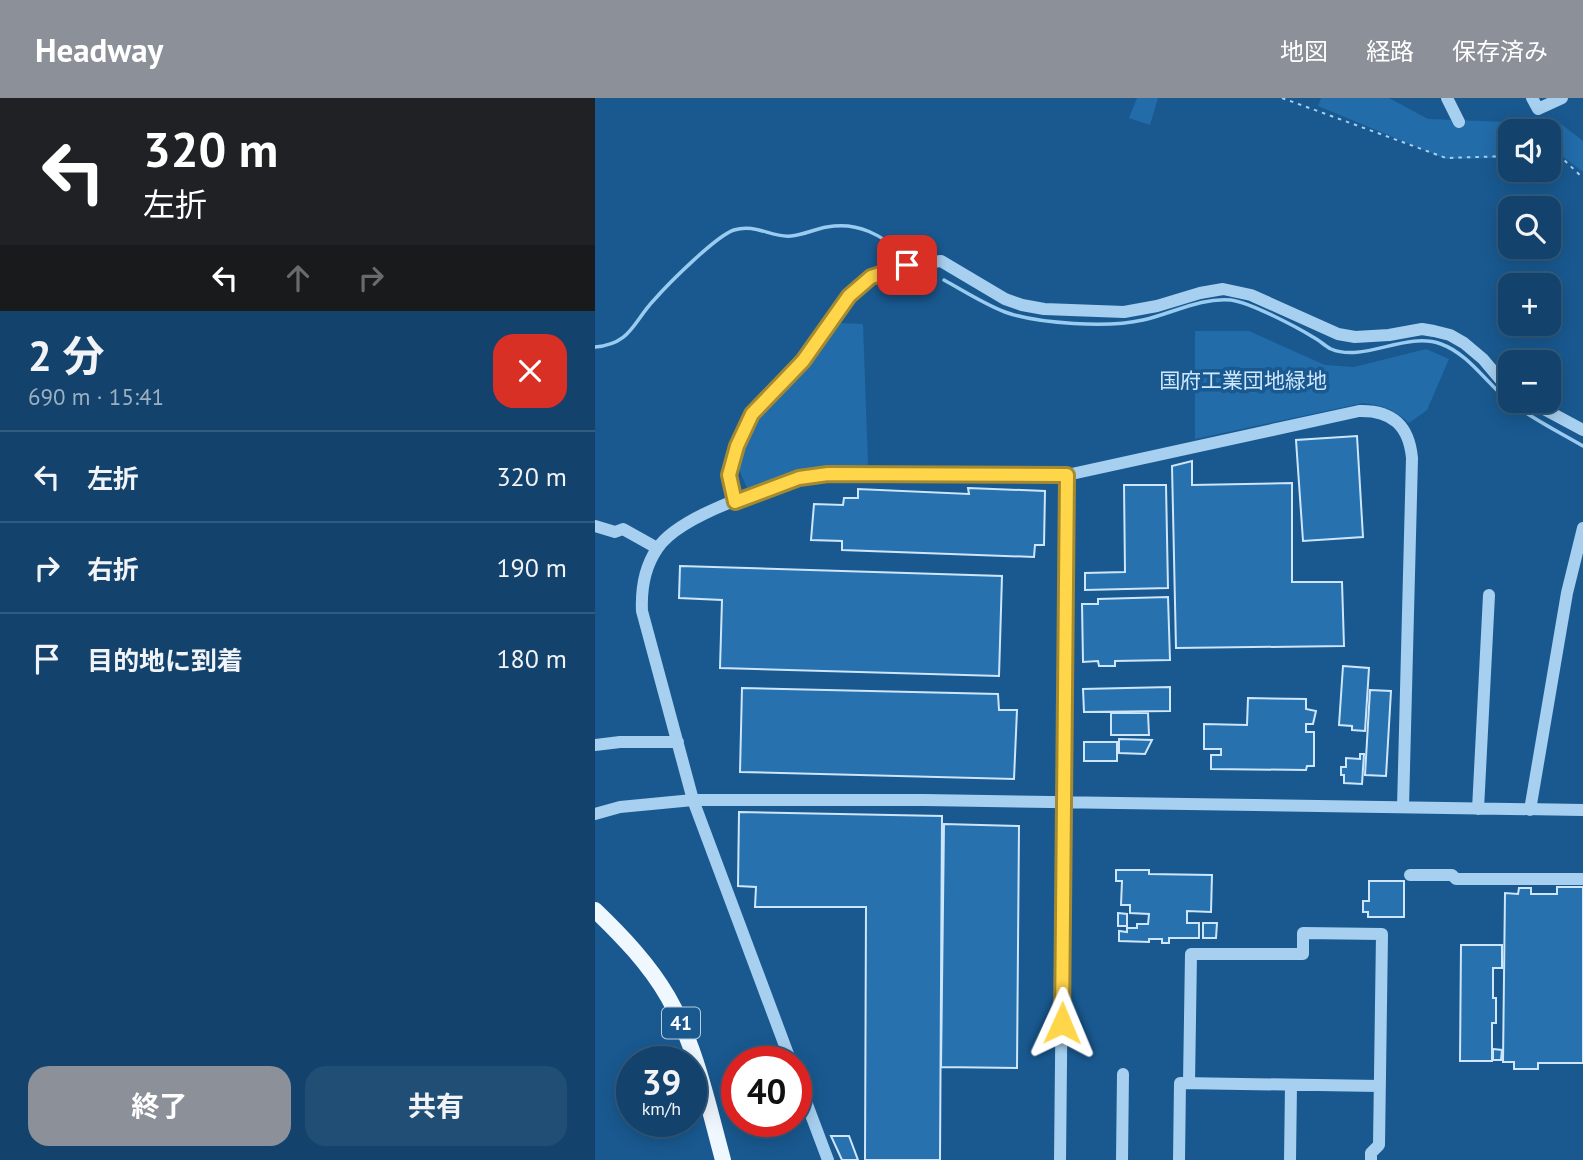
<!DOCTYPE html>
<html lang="ja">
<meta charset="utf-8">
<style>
:root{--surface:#13436c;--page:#204e74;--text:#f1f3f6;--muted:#9db0c2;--line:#325c7f;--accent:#8c9099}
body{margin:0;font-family:"PT Sans","Noto Sans JP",sans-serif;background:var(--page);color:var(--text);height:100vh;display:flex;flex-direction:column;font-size:26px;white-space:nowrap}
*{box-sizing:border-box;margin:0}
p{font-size:23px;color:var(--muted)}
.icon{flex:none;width:38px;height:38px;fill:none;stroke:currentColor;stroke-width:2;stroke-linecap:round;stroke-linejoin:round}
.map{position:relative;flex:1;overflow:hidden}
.sheet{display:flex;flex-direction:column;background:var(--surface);width:595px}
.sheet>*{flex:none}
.guide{background:#202124;color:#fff;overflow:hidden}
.fabs{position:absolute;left:903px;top:21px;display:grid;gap:14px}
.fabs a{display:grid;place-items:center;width:63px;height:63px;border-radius:14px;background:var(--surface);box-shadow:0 4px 18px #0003,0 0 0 2px var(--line);font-size:35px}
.speed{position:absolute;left:21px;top:948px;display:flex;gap:14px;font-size:35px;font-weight:700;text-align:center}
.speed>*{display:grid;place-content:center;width:91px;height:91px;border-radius:50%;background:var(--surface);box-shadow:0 4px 18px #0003,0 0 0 2px var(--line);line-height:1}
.speed small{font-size:18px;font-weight:400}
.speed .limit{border:10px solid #d22;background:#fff;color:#111}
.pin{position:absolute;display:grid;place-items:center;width:60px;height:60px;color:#fff;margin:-30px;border-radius:14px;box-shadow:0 4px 10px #0006}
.me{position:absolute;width:77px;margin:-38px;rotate:1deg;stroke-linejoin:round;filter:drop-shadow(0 0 5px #0008)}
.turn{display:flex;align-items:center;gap:24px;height:147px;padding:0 28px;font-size:32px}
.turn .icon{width:91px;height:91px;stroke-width:2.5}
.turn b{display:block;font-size:49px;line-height:60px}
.lanes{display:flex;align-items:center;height:66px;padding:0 28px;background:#0003;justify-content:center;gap:35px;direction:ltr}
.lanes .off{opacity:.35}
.round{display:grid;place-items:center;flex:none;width:74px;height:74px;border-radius:21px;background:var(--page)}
.summary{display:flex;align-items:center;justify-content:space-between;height:119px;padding:0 28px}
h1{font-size:42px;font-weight:700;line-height:52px}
.cta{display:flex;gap:14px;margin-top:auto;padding:14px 28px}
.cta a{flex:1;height:80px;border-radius:21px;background:var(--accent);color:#fff;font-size:28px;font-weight:700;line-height:80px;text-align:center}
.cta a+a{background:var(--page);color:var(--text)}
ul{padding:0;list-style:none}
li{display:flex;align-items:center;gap:21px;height:91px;padding:0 28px;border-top:2px solid var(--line)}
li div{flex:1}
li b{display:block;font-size:26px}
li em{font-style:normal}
header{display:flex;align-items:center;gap:42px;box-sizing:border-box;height:98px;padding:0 35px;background:var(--accent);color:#fff}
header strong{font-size:33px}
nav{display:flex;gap:38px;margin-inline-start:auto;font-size:24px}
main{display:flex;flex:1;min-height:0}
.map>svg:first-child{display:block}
.green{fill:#226caa}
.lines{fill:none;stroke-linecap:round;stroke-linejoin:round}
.stream{stroke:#9acbf1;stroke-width:3.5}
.building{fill:#2871af;stroke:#cde6fb;stroke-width:2}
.path{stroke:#a7cfef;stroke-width:2;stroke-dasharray:3.5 5;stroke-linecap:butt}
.minor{stroke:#a7cfef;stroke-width:12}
.major{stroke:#eff7ff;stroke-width:16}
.route-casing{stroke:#a68a30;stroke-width:18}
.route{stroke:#ffd54a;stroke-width:12}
.labels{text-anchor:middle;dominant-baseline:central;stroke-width:7;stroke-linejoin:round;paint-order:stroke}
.shield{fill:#195990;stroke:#bacdde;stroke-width:2}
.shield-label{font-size:19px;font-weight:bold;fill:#fff}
.park-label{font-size:21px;fill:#cde6fb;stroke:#195990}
</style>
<header>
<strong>Headway</strong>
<nav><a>地図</a><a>経路</a><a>保存済み</a></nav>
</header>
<main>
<section class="sheet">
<div class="guide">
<div class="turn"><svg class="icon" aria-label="left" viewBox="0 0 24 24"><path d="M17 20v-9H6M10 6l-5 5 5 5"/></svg><div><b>320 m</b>左折</div></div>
<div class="lanes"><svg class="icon" aria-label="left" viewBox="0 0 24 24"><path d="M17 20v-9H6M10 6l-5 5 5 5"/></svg><svg class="icon off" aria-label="ahead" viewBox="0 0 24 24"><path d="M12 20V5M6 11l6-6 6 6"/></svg><svg class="icon off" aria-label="right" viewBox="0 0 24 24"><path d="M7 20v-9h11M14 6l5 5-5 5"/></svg></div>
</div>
<div class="summary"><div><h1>2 分</h1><p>690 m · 15:41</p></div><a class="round" style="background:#d93025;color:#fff"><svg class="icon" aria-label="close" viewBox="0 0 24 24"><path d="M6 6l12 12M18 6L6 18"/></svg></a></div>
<ul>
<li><svg class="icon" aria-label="left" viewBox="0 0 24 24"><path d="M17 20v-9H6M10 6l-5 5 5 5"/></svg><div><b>左折</b></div><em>320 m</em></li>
<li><svg class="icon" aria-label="right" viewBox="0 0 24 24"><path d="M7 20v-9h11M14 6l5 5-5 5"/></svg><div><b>右折</b></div><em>190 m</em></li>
<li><svg class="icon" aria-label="arrive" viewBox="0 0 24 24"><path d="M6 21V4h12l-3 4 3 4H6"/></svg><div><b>目的地に到着</b></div><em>180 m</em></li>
</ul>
<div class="cta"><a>終了</a><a>共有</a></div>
</section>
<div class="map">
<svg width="988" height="1062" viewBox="0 0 988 1062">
<rect width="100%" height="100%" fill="#195990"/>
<path class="green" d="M 542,0 L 563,0 L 555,27 L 534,20 Z
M 726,0 L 794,0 L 833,21 L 966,26 L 988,43 L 988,74 L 967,58 L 954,58 L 954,33 L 915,33 L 915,60 L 851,61 L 723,8 Z
M 243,225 L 268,226 L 273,367 L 231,368 L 200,373 L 152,390 L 143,369 L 155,334 L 167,317 L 222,255 Z
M 600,233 L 654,233 L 730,267 L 759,269 L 831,251 L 854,261 L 832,312 L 814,325 C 800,312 788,307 768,305 L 600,341 Z"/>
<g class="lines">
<path class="stream" d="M 349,182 C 369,193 389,206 410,214 C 443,226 514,230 548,222 C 576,216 606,199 636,202 C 656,205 700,228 718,239 C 724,242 730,248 736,251 C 768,265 811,233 846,246 C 874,256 892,286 915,304 C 938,321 964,334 988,348
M 0,249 C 36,246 38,224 59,202 C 74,185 121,138 139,132 C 161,125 176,140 196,138 C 208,137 220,131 232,129 C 264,123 286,138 310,156"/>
</g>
<path class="building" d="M 762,338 L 768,439 L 708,443 L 701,342 Z
M 597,363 L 597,387 L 697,385 L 697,484 L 747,484 L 749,548 L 581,550 L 577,368 Z
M 529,387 L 571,387 L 573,490 L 490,492 L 490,475 L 530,474 Z
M 373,390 L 450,393 L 449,447 L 440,447 L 439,459 L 247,452 L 247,443 L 216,442 L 219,406 L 248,407 L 249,400 L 263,400 L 263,391 L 374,396 Z
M 85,468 L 407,478 L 404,578 L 125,570 L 127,502 L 84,500 Z
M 573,499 L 575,562 L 520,563 L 520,568 L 504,568 L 503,563 L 488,564 L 487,506 L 503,506 L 503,501 Z
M 748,568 L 774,570 L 770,633 L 757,632 L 757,628 L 744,627 Z
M 575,589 L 575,613 L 489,614 L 488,591 Z
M 147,590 L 403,596 L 404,612 L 422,612 L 419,681 L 145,674 Z
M 775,592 L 796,593 L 791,678 L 770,677 Z
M 653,600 L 711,601 L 711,611 L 721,613 L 718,626 L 711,626 L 711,634 L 719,634 L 719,668 L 712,668 L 711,672 L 616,671 L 616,657 L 626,657 L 626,651 L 609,651 L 609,626 L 652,627 Z
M 516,615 L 553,615 L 554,637 L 516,637 Z
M 524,641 L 557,642 L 550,656 L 524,655 Z
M 489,644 L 522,644 L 522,663 L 489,663 Z
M 765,656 L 769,656 L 767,686 L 749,685 L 749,677 L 746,677 L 746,669 L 751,669 L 751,660 L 765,661 Z
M 144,714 L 347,718 L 345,1062 L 270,1062 L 271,809 L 160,809 L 161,789 L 143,788 Z
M 349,726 L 424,728 L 422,970 L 346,969 Z
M 521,772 L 554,772 L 554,776 L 617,777 L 616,814 L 592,813 L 592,825 L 604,825 L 604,840 L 574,840 L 574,845 L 567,845 L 567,841 L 554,841 L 554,844 L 524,843 L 524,833 L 532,834 L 532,830 L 542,830 L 542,826 L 553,826 L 554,816 L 535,815 L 535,807 L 526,807 L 527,783 L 521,783 Z
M 774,783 L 809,783 L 809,819 L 773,819 L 773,814 L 768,814 L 768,803 L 774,803 Z
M 962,789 L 988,789 L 988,965 L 943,965 L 943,971 L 919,971 L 919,964 L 908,964 L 910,795 L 923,796 L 924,790 L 936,790 L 936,796 L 962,796 Z
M 523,815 L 532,816 L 532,828 L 523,828 Z
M 608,825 L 622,825 L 621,840 L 608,840 Z
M 866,847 L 907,847 L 907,870 L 898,870 L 898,900 L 901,900 L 901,925 L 897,925 L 897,963 L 865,963 Z
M 898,951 L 907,952 L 906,962 L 898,962 Z
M 236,1038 L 254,1038 L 263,1062 L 247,1062 Z"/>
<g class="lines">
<path class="path" d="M 687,0 L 851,60 L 915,58
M 954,57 L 967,60 L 988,80"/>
<path class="minor" d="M 852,0 L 864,24
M 937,0 L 943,11 L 967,0
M 934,303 L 988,332
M 140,404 L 134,377 L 142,348 L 157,316 L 208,263 L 254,198 L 277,179 L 312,167 L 346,163 L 410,201 L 427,207 L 449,211 L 529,214 L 562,208 L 605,195 L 628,191 L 656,197 L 743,236 L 760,239 L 794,237 L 827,231 L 839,233 L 855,237 L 869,245 L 888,261 L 904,280 L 915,289
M 0,428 L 20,434 L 28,431 L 62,450
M 0,647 L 25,644 L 83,644
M 883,711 L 894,497
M 935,712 L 972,495 L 988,430
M 0,716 L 25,709 L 98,702 L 329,702 L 988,712
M 815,777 L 857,777 L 861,781 L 988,781
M 196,964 L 98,702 L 47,513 C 46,491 49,470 62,451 C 85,415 191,382 233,376 L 472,377 L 764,313 C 797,312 814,328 817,360 L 808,709
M 201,977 L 233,1062
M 594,985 L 596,856 L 708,856 L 708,835 L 787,836 L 784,1047 L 776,1055 L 776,1062
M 465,1062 L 472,377
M 527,1062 L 528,976
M 584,1062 L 585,985 L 785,988
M 695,1062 L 696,987"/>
<path class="major" d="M 0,812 C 27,838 54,866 73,899 C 101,948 113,1007 128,1062"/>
</g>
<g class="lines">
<g class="route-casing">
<path id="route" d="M 312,167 L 276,179 L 254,198 L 208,263 L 157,316 L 142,348 L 134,377 L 140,404 L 204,380 L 233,376 L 472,377 L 467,925"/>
</g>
<use href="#route" class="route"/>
</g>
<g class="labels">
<rect class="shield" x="67" y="909.5" width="38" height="31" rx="5"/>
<g class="shield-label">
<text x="86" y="925">41</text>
</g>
<g class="park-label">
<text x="648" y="282">国府工業団地緑地</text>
</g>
</g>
</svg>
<div class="fabs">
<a><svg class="icon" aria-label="sound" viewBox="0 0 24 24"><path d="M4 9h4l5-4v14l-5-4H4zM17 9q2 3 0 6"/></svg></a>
<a><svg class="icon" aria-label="search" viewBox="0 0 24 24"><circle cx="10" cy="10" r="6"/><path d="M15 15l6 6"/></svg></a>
<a>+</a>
<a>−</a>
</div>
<div class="speed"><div>39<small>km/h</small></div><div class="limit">40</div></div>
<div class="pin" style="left:312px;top:167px;background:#d93025"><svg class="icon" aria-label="arrive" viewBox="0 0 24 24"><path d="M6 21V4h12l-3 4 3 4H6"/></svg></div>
<svg class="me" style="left:467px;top:925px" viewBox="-20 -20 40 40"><path d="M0-17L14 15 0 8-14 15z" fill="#ffd54a" stroke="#fff" stroke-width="4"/></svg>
</div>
</main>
